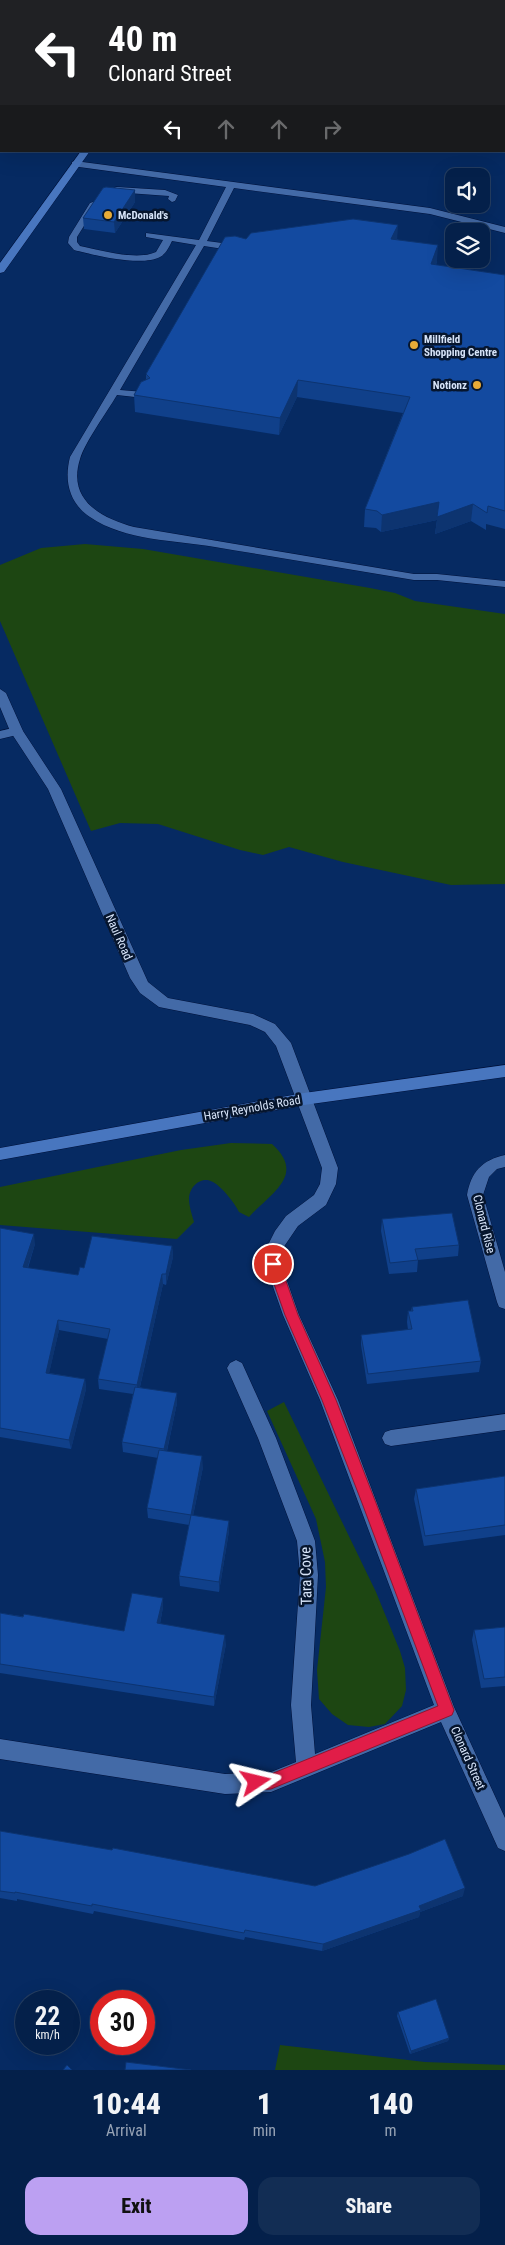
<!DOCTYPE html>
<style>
:root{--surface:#04204a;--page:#122d54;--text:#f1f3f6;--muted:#97a3b5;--line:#253e62;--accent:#bca0f2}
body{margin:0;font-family:"Roboto Condensed",sans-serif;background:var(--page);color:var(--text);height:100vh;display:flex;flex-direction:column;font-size:19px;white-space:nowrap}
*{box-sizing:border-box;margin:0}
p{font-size:16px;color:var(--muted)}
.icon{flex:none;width:28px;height:28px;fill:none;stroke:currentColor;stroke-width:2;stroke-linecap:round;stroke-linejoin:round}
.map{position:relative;height:2070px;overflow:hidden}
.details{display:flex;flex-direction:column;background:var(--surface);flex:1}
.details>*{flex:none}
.hud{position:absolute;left:0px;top:0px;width:505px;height:152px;box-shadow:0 5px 20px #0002,0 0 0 1px var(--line);background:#202124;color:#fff;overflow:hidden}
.tools{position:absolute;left:445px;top:168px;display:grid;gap:10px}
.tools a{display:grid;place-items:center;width:45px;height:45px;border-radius:10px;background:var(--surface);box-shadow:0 5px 20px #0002,0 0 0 1px var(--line);font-size:25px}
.speed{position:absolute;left:15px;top:1990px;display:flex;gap:10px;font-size:25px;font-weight:700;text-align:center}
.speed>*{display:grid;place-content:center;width:65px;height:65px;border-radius:50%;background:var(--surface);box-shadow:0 5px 20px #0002,0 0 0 1px var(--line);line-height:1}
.speed small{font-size:12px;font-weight:400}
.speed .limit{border:8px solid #d22;background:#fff;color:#111}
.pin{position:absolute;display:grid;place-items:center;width:42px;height:42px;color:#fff;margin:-21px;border:2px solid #fff;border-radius:50%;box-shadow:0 1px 5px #0007}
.me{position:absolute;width:55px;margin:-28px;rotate:80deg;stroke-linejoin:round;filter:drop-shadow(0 0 4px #0008)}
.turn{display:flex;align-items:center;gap:18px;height:105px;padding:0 25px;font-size:22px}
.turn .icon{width:65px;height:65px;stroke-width:2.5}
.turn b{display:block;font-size:35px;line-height:42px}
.lanes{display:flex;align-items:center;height:48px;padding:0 25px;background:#0003;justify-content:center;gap:25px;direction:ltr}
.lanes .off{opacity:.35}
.eta{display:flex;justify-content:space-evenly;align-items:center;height:85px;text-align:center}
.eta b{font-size:30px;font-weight:800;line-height:35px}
.button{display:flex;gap:10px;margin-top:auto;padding:10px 25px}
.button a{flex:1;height:58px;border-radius:15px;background:var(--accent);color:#111;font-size:20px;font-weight:800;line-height:58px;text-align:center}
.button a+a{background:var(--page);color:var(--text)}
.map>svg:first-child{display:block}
.green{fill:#1d4612}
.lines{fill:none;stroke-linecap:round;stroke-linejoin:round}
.lane-casing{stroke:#00123b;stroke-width:1}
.street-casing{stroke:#00123b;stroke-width:1}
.secondary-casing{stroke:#00123b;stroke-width:1}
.lane{fill:#436aa7;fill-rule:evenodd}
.street{fill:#436aa7;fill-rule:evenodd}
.secondary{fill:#4876bf;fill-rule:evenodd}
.wall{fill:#10408a}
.shaded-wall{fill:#0d3470}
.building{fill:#134aa0;stroke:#0d3470}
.route{fill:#e11d48;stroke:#92132f}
.poi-dot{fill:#e8ab37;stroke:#06152d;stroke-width:2}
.labels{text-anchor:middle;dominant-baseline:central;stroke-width:5;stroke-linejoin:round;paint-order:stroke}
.far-poi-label{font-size:11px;font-weight:bold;fill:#d7e4f9;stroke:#06152d;text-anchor:start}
.street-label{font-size:12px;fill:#d7e4f9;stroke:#06152d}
.near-street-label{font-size:15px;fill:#d7e4f9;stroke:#06152d}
</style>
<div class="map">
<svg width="505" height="2070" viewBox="0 0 505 2070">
<rect width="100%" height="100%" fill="#062a62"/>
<path class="green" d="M 85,544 L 143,549 L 370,588 L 395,593 L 415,601 L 505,614 L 505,884 L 451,885 L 343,862 L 289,847 L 263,855 L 240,850 L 158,824 L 120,823 L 91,831 L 0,621 L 0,565 L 41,548 Z
M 231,1143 L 272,1144 C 306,1175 272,1192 249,1217 L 239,1212 C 234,1202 222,1187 213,1182 C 201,1175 189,1187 189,1199 C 189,1206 192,1215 194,1222 L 177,1239 L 0,1225 L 0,1187 L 181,1150 Z
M 284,1402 L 376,1592 L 400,1651 L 405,1668 L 406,1690 L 402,1706 L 385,1724 L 369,1727 L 348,1725 L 332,1714 L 319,1699 L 317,1670 L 326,1587 L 325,1562 L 316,1519 L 267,1411 Z
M 280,2045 L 425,2062 L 505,2065 L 505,2070 L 275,2070 Z"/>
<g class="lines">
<g class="lane-casing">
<path id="lane" d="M 224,0 L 234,0 L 235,1 L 225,1 Z
M 505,145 L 505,151 L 504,151 L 504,146 Z
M 75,161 L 430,208 L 505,227 L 505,233 L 430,214 L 234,188 L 207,241 L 237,245 L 242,248 L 237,251 L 204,246 L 120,390 L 144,392 L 149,395 L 144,398 L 117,395 C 107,412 85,442 80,459 C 67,500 101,518 134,527 L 414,574 L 437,574 L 505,581 L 505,587 L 437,580 L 414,580 C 348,569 282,558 215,547 C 175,540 125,541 90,517 C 69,503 64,481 70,457 L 196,245 L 172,241 C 169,247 166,254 160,257 C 141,267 94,255 74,250 L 68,243 L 69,237 L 90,203 L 93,202 L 97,205 L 77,237 L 77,242 L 80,246 C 100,250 137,261 156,252 L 163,240 L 146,237 L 146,233 L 199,240 L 226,187 L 72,166 L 72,162 Z
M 117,187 L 165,190 L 178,195 L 175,201 L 172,202 L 168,199 L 169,196 L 114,192 L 114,188 Z
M 17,727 L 23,731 L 21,734 L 0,739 L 0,731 Z"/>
</g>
<g class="street-casing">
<path id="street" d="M 0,689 L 6,693 L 23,731 L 61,789 L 148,982 L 168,998 L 253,1014 L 275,1024 L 291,1043 L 338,1168 L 336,1184 L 326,1205 L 298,1226 L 283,1248 L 281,1264 L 299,1315 L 338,1400 L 454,1707 L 505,1818 L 505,1851 L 498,1848 L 441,1722 L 271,1792 L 225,1794 L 0,1759 L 0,1739 L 225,1774 L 271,1772 L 296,1762 L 291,1705 L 300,1575 L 297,1541 L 258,1438 L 227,1368 L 230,1363 L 236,1360 L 242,1363 L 276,1438 L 315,1541 L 318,1575 L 311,1705 L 315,1754 L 434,1705 L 320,1400 L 283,1315 L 265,1264 L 267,1247 L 275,1231 L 286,1216 L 314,1195 L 320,1184 L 322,1168 L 276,1046 L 265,1032 L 250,1025 L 159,1007 L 140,993 L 130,978 L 48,789 L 10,731 L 0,707 Z
M 505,1155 L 505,1167 L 497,1169 L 489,1177 L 483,1195 L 505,1272 L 505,1309 L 499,1307 L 497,1302 L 467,1195 C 471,1172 482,1160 505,1155 Z
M 505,1414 L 505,1430 L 391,1446 L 385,1444 L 382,1438 L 385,1432 L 391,1430 Z"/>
</g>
<g class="secondary-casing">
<path id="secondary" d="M 81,151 L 90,151 L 4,272 L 0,273 L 0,263 Z
M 505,1065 L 505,1077 L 304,1105 L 0,1160 L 0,1148 L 304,1093 Z"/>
</g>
<use href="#lane" class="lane"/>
<use href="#street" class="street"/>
<use href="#secondary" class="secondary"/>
</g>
<path class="wall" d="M 135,190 L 135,202 L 115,233 L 84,229 L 83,218 Z
M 246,239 L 397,239 L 437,261 L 436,265 L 505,275 L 505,529 L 486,524 L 486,530 L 471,521 L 435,534 L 437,520 L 381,532 L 376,528 L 364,527 L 365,509 L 403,413 L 297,397 L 279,435 L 135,412 L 134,395 L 146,380 L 146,374 Z
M 382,1219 L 459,1245 L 458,1256 L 418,1260 L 417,1272 L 389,1274 L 381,1231 Z
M 0,1228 L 35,1244 L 28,1268 L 78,1275 L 84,1268 L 172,1246 L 173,1257 L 166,1285 L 163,1284 L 140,1387 L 177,1403 L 167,1451 L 203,1467 L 193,1516 L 229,1531 L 219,1592 L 180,1586 L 179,1576 L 189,1525 L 148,1518 L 147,1508 L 158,1458 L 123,1452 L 122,1442 L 133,1394 L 99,1389 L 98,1379 L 108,1339 L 59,1330 L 49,1373 L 85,1379 L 86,1389 L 71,1449 L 0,1437 Z
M 412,1307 L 481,1361 L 479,1372 L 367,1384 L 361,1345 L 361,1335 L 408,1330 L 407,1322 L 408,1311 L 411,1311 Z
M 505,1476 L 505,1535 L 424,1546 L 414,1499 L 416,1489 Z
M 163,1598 L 163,1607 L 160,1624 L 226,1644 L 214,1706 L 0,1673 L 0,1613 L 124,1631 Z
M 505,1627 L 505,1686 L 481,1688 L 472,1640 L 474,1630 Z
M 0,1831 L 315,1886 L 463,1896 L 420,1912 L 419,1917 L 322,1951 L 245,1937 L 244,1940 L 94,1911 L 93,1914 L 17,1899 L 17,1901 L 0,1898 Z
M 398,2012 L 449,2038 L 448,2041 L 410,2054 L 397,2016 Z"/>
<path class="shaded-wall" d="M 135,190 L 135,202 L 115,233 L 114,222 Z
M 398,225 L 397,242 L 391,239 Z
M 438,245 L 437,261 L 430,281 L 431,264 Z
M 298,380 L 297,397 L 279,435 L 280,418 Z
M 439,502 L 473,504 L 471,521 L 435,534 L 437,520 L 381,532 L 382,515 Z
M 34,1234 L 35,1244 L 24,1278 L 23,1267 Z
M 172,1246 L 173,1257 L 166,1285 L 166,1274 Z
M 162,1274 L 163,1284 L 138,1395 L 137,1385 Z
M 58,1320 L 59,1330 L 47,1383 L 46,1373 Z
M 85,1379 L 86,1389 L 71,1449 L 69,1440 Z
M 177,1393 L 177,1403 L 165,1459 L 164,1449 Z
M 202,1456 L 203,1467 L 191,1525 L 191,1515 Z
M 229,1521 L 229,1531 L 219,1592 L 219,1582 Z
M 163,1598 L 163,1607 L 158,1633 L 157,1623 Z
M 225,1635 L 226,1644 L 214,1706 L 214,1697 Z
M 465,1888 L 463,1896 L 420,1912 L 419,1917 L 322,1951 L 323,1944 Z
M 449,2038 L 448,2041 L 410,2054 L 411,2051 Z"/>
<path class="building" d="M 106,187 L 135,190 L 114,222 L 83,218 L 103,188 Z
M 353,219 L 398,225 L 391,239 L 438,245 L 431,264 L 505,275 L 505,511 L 488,506 L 487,513 L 473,504 L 437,517 L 439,502 L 382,515 L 377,511 L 365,509 L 410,397 L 298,380 L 280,418 L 134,395 L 141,382 L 150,378 L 146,374 L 225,237 L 235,236 L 246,239 L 251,233 Z
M 452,1213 L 459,1245 L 415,1249 L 418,1260 L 390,1263 L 382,1219 Z
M 0,1228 L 34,1234 L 23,1267 L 78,1275 L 80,1267 L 84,1268 L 92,1236 L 172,1246 L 166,1274 L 162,1274 L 137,1385 L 98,1379 L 110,1329 L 58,1320 L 46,1373 L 85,1379 L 69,1440 L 0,1428 Z
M 468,1300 L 481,1361 L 368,1374 L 361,1335 L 412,1329 L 408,1311 L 413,1311 L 412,1307 Z
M 135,1387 L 177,1393 L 164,1449 L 122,1442 Z
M 159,1450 L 202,1456 L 191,1515 L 147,1508 Z
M 505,1476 L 505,1525 L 425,1536 L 416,1489 Z
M 191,1515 L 229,1521 L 219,1582 L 179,1576 Z
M 132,1593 L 163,1598 L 157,1623 L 225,1635 L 214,1697 L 0,1664 L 0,1613 L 23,1617 L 24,1614 L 124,1631 Z
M 505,1627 L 505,1677 L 484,1679 L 474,1630 Z
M 0,1831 L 112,1850 L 113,1848 L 315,1886 L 409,1854 L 445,1839 L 465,1888 L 419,1906 L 421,1910 L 323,1944 L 245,1930 L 244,1933 L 92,1904 L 92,1906 L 15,1892 L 15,1893 L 0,1891 Z
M 436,1999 L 449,2038 L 411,2051 L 398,2012 Z
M 126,2062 L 191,2070 L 125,2070 Z
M 67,2065 L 72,2070 L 63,2070 Z"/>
<path class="route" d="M 273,1259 L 278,1260 L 280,1264 L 298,1315 L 336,1400 L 376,1503 L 454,1710 L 452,1715 L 271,1789 L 256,1790 L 251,1788 L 248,1782 L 251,1777 L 271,1774 L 438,1706 L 362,1503 L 322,1400 L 285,1315 L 267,1264 L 269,1260 Z"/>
<g class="poi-dot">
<circle cx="108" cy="215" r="5"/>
<circle cx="414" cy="345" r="5"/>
<circle cx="477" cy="385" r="5"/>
</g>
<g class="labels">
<g class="far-poi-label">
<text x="118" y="215">McDonald's</text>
<text x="424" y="339">Millfield<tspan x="424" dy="13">Shopping Centre</tspan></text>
<text x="467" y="385" text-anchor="end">Notionz</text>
</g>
<g class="street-label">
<text transform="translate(119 937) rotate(66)">Naul Road</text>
<text transform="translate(252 1108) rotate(-10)">Harry Reynolds Road</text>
<text transform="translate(484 1224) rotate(76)">Clonard Rise</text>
<text transform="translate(468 1758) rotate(66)">Clonard Street</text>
</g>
<g class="near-street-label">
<text transform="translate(306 1576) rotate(-91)">Tara Cove</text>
</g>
</g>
</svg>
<div class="tools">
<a><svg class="icon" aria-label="sound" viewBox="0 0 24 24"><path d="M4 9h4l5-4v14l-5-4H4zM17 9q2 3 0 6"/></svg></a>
<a><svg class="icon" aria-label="layers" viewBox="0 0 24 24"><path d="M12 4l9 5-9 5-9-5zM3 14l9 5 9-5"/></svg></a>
</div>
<div class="speed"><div>22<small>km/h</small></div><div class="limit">30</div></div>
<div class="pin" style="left:273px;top:1264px;background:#d93025"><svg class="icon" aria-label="arrive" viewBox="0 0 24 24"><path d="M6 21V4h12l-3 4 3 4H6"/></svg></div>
<svg class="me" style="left:256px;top:1782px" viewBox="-20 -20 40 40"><path d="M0-17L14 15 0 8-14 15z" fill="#e11d48" stroke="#fff" stroke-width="4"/></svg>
<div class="hud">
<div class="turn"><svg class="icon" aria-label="left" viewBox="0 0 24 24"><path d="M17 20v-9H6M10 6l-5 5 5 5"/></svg><div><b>40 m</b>Clonard Street</div></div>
<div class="lanes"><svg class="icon" aria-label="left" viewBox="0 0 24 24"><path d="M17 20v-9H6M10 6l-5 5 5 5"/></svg><svg class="icon off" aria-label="ahead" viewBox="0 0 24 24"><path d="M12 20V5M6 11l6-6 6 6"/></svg><svg class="icon off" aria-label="ahead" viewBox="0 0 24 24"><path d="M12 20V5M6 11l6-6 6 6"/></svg><svg class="icon off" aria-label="right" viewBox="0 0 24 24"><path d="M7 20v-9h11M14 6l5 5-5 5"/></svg></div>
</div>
</div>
<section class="details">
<div class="eta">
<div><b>10:44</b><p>Arrival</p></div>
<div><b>1</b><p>min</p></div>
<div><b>140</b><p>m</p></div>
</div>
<div class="button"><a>Exit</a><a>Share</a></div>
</section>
